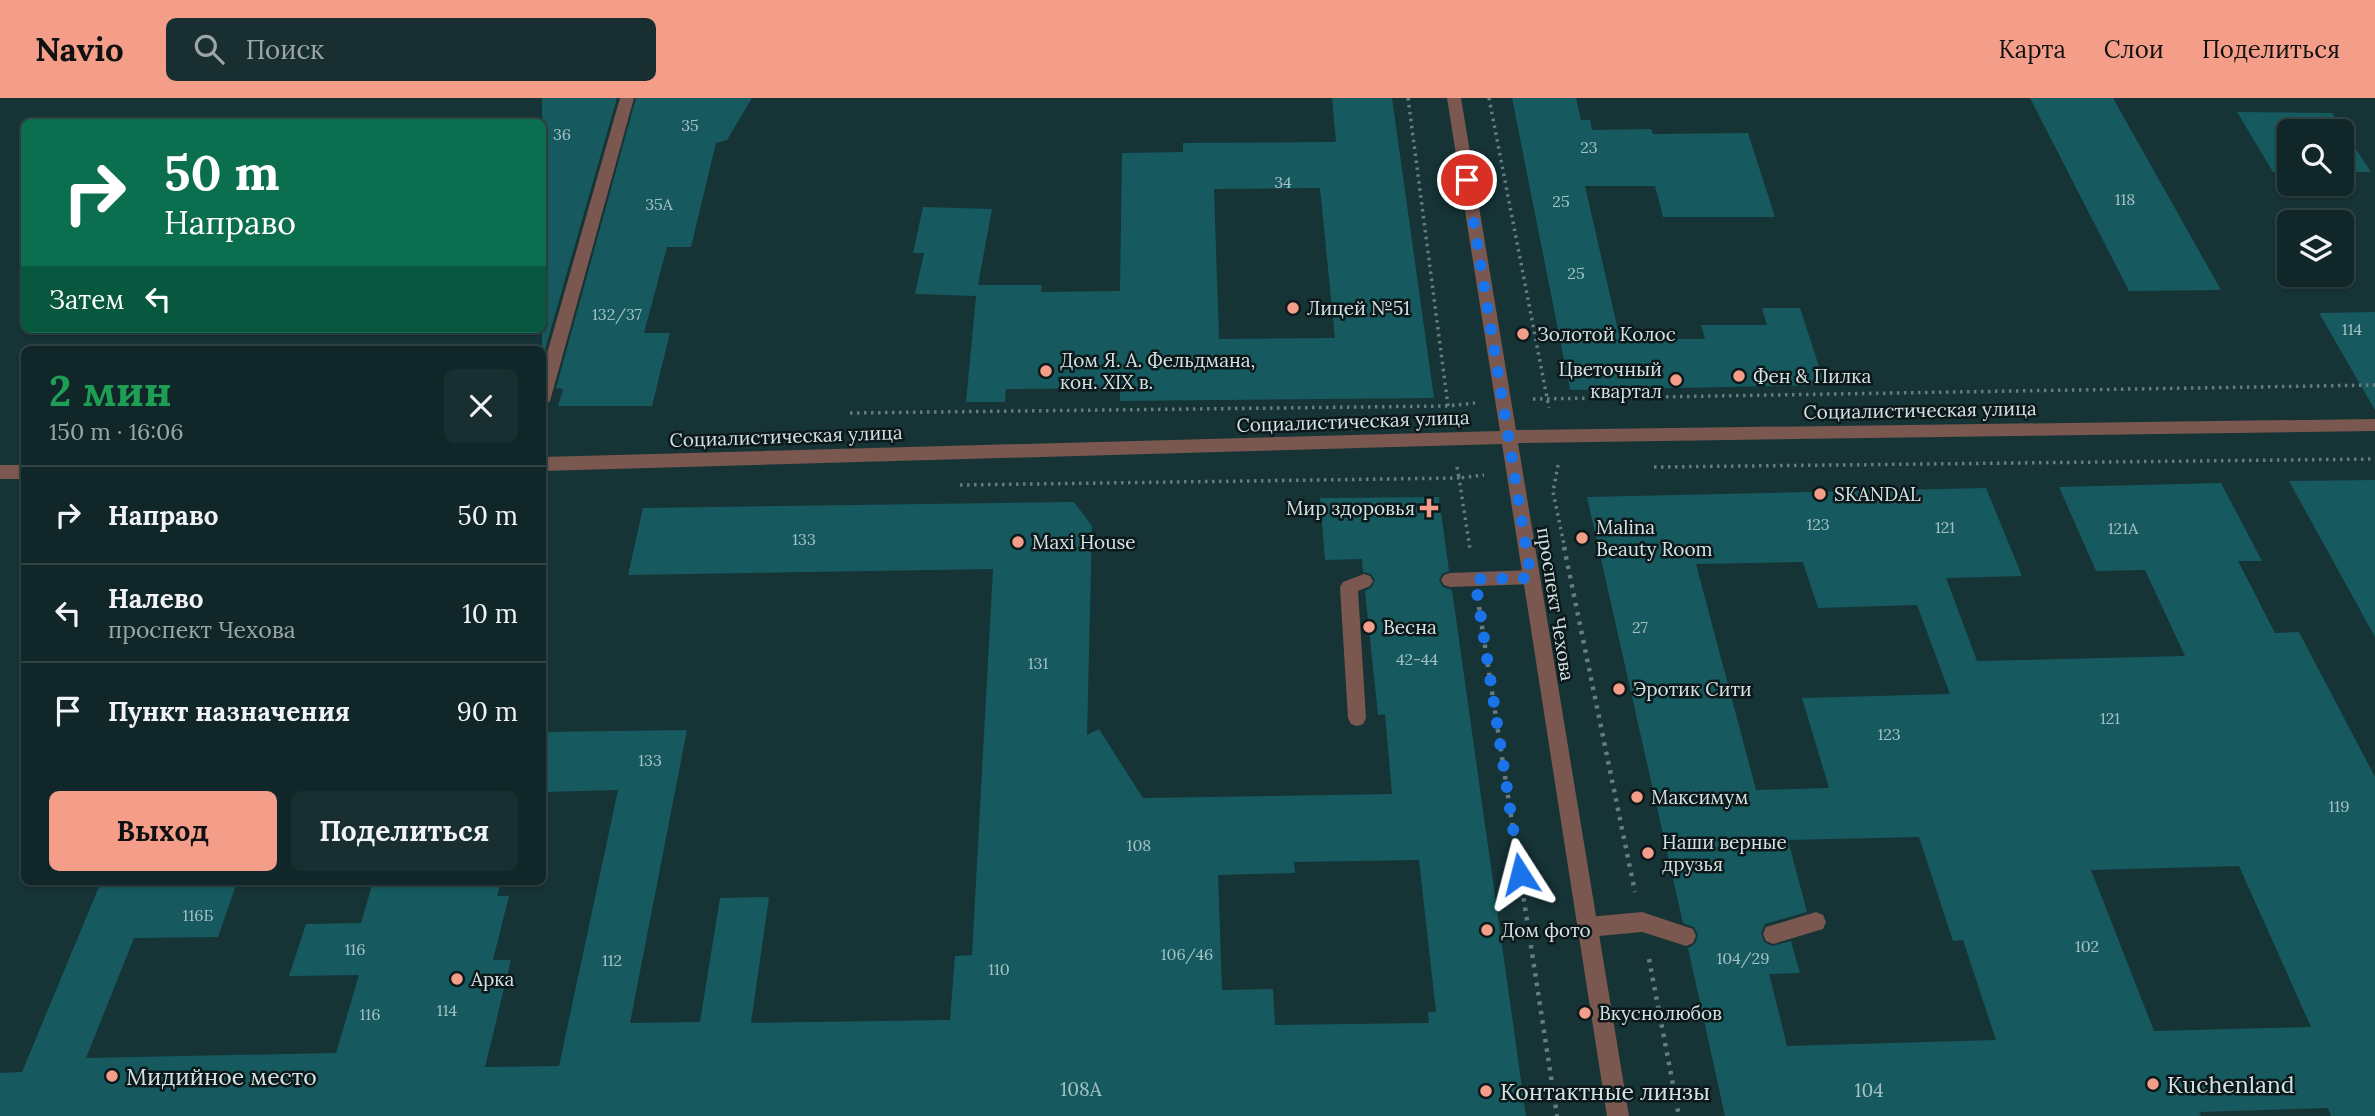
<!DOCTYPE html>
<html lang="ru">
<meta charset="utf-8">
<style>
:root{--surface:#102628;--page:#192e30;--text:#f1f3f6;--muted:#9ca5a8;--line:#304345;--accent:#f49e89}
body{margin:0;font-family:Lora,serif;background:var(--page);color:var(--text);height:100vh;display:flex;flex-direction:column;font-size:26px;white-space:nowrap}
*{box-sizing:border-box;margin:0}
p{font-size:23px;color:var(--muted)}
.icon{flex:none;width:38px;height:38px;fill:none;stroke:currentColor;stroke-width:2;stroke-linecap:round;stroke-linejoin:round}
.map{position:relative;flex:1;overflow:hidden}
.sheet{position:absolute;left:21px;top:248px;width:525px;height:539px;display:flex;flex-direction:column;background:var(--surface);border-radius:10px;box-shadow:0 2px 5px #0004,0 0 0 2px var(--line)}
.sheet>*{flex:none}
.top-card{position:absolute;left:21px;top:21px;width:525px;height:214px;border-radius:10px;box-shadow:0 2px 5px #0004,0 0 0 2px var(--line);background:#0b6e4f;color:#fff;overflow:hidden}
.controls{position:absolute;left:2277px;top:21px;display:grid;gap:14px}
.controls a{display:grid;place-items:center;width:77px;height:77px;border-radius:10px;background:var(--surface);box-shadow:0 2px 5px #0004,0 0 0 2px var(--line);font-size:35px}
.pin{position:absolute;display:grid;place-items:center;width:60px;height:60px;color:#fff;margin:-30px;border:4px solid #fff;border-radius:50%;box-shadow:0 2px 7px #0007}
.me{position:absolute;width:77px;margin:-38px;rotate:351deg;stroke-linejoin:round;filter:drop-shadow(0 0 5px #0008)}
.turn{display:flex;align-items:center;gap:24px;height:147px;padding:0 28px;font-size:32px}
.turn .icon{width:91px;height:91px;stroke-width:2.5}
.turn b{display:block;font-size:49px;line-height:60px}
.then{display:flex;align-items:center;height:66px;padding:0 28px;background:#0003;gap:14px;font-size:26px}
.round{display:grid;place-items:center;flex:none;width:74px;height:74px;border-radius:10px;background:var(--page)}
.summary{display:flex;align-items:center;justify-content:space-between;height:119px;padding:0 28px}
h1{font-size:42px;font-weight:700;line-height:52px;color:#1e9e55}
.cta{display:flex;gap:14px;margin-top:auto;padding:14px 28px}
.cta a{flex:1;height:80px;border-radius:10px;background:var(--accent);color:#111;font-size:28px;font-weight:700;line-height:80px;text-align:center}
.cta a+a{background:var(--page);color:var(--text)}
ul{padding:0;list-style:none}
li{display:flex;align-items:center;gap:21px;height:98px;padding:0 28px;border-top:2px solid var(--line)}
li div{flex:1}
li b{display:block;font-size:26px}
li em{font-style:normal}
header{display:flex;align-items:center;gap:42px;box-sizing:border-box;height:98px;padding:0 35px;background:var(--accent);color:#111}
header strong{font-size:33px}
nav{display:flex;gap:38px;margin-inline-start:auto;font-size:24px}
.search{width:490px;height:63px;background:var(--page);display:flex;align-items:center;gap:18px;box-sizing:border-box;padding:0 24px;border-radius:10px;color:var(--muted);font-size:26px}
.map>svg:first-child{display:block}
.building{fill:#165a60;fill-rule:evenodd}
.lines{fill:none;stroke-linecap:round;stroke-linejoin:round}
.path-far1{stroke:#667d80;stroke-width:3.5;stroke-dasharray:2.5 4.5;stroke-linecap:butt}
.path{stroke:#667d80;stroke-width:4.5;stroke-dasharray:3.5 6;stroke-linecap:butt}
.service{fill:#7a574f;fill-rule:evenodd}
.minor{fill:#7a574f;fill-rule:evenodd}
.tertiary{fill:#7a574f;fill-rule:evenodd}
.route{stroke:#1a73e8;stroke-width:12;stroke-dasharray:0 21.6}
.poi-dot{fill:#f49e89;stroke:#0c181a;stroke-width:2.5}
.labels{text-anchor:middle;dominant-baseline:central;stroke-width:5;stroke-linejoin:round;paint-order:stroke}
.number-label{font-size:16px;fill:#a4c1c3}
.poi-label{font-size:19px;fill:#d3e3e4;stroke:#0c181a;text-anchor:start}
.street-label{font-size:19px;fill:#d3e3e4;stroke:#0c181a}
.near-number-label{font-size:19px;fill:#a4c1c3}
.near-poi-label{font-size:23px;fill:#d3e3e4;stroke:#0c181a;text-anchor:start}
</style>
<header>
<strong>Navio</strong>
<div class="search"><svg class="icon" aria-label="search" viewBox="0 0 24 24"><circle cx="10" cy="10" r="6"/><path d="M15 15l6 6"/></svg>Поиск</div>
<nav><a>Карта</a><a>Слои</a><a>Поделиться</a></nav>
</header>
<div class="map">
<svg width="2375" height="1018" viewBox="0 0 2375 1018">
<rect width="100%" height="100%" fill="#163336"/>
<path class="building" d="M 542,0 L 617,0 L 542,262 Z
M 636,0 L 752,0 L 727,42 L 716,45 L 691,149 L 667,149 L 644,235 L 670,235 L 652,308 L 558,308 L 563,291 L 556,290 Z
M 1332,0 L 1392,0 L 1434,300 L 1120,303 L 1120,290 L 1006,291 L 1005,304 L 966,304 L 976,198 L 915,196 L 924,155 L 913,155 L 923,109 L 992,111 L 978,187 L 1042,187 L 1041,194 L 1120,193 L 1122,55 L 1183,54 L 1183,45 L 1336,44 ZM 1320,90 L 1335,240 L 1219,241 L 1214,91 Z
M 1512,0 L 1576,0 L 1581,22 L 1590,22 L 1592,32 L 1651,31 L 1653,36 L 1748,35 L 1775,119 L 1663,119 L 1655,88 L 1585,88 L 1620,241 L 1705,241 L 1701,227 L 1767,227 L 1762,210 L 1800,210 L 1825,287 L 1570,292 Z
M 2030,0 L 2113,0 L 2221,192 L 2129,193 Z
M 2237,14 L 2332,15 L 2371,74 L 2342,74 L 2342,33 L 2289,33 L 2289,74 L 2273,74 Z
M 2375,214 L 2375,312 L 2319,215 Z
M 2375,382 L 2375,539 L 2289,383 Z
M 2221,385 L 2262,463 L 2238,463 L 2275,535 L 2299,534 L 2375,679 L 2375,1018 L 2331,1018 L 2328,1010 L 2199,1014 L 2201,1018 L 1725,1018 L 1688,850 L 1695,846 L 1698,837 L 1694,829 L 1683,825 L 1587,399 L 1986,390 L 2022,478 L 1946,480 L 1977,563 L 2185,558 L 2145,472 L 2096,473 L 2059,389 ZM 1803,464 L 1818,510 L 1917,507 L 1950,596 L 1802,600 L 1829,690 L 1756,692 L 1696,466 ZM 1919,739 L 1953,843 L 1963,842 L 1996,942 L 1787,948 L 1769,876 L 1800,875 L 1791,843 L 1772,848 L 1764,844 L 1761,835 L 1765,826 L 1807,814 L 1788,742 ZM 2239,768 L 2311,929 L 2154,933 L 2091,772 Z
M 1439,399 L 1449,473 L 1442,476 L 1439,483 L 1443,489 L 1452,492 L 1526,1018 L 0,1018 L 0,975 L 22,974 L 101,784 L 237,784 L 218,839 L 134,840 L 86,960 L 336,955 L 359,877 L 289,878 L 306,826 L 361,825 L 373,784 L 501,784 L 497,798 L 509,798 L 493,862 L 511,862 L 485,969 L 559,968 L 618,692 L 542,694 L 542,634 L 687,632 L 630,925 L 700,924 L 720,800 L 769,799 L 751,925 L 950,922 L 955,858 L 972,857 L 993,471 L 628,477 L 643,410 L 1074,404 L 1092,428 L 1087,637 L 1099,631 L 1143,700 L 1392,696 L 1385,616 L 1378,617 L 1365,493 L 1372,489 L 1375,482 L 1371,476 L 1363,474 L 1362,461 L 1325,462 L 1320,400 ZM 1419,762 L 1436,914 L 1428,914 L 1429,925 L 1275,927 L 1273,891 L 1222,892 L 1218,777 L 1295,775 L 1294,764 Z"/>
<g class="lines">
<path class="path-far1" d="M 1408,0 L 1448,308
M 1489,0 L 1549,310
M 1533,301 L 2375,287
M 850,315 L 1448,308 L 1475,305
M 1558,367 L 1553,394 L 1565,451
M 1457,369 L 1459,380 L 1484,377
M 1654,369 L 2375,361
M 960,387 L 1459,380 L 1470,451"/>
<path class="path" d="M 1564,449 L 1635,794
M 1479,509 L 1557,1018
M 1649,861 L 1679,1018"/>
<path class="service" d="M 1531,472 L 1537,474 L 1540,479 L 1537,484 L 1531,486 L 1450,489 L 1444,487 L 1441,482 L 1444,477 L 1450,475 Z
M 1364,476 L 1370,478 L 1373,483 L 1370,488 L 1358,493 L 1366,620 L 1363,626 L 1357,628 L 1351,626 L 1348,620 L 1340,489 L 1343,484 Z
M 1642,814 L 1693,831 L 1696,838 L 1693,845 L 1686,848 L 1642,834 L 1588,839 L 1581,836 L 1578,829 L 1581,822 L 1588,819 Z
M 1816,814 L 1823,817 L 1826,824 L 1823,831 L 1773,846 L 1766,843 L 1763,836 L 1766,829 Z"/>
<path class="minor" d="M 620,0 L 634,0 L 550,303 L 542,309 L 542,273 Z"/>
<path class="tertiary" d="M 1447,0 L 1461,0 L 1516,332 L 2375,321 L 2375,333 L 1518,345 L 1629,1018 L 1607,1018 L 1502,346 L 542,373 L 542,359 L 1500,333 Z
M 0,367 L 24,367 L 24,381 L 0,381 Z"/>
</g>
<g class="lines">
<path class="route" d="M 1467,82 L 1531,480 L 1475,481 L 1520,776"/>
</g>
<g class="poi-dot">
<circle cx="1293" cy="210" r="7"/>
<circle cx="1523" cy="236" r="7"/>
<circle cx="1046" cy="273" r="7"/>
<circle cx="1739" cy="278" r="7"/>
<circle cx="1676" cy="282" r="7"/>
<circle cx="1820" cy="396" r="7"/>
<path d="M1425.5 399.5h7v7h7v7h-7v7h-7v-7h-7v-7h7z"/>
<circle cx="1582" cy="440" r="7"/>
<circle cx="1018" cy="444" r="7"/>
<circle cx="1369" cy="529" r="7"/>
<circle cx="1619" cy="591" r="7"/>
<circle cx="1637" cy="699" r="7"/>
<circle cx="1648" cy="755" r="7"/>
<circle cx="1487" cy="832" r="7"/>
<circle cx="457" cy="881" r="7"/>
<circle cx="1585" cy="915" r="7"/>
<circle cx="112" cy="978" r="7"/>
<circle cx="2153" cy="986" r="7"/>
<circle cx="1486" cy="993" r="7"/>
</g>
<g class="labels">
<g class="number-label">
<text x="690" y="27">35</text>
<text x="562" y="36">36</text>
<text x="1589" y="49">23</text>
<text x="1283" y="84">34</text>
<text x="2125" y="101">118</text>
<text x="1561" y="103">25</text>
<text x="659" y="106">35А</text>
<text x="1576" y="175">25</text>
<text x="617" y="216">132/37</text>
<text x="2352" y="231">114</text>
<text x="1818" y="426">123</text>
<text x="1945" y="429">121</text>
<text x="2123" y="430">121А</text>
<text x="804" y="441">133</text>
<text x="1640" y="529">27</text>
<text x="1417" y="561">42-44</text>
<text x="1038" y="565">131</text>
<text x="2110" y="620">121</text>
<text x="1889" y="636">123</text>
<text x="650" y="662">133</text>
<text x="2339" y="708">119</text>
<text x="1139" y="747">108</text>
<text x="198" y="817">116Б</text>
<text x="2087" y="848">102</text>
<text x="355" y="851">116</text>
<text x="1187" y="856">106/46</text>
<text x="1743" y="860">104/29</text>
<text x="612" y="862">112</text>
<text x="999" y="871">110</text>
<text x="447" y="912">114</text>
<text x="370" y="916">116</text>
</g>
<g class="poi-label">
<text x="1307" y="210">Лицей №51</text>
<text x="1537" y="236">Золотой Колос</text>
<text x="1060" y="262">Дом Я. А. Фельдмана,<tspan x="1060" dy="22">кон. ХIХ в.</tspan></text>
<text x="1662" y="271" text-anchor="end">Цветочный<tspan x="1662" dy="22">квартал</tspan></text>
<text x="1753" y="278">Фен &amp; Пилка</text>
<text x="1834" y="396">SKANDAL</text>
<text x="1415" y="410" text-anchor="end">Мир здоровья</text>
<text x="1596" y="429">Malina<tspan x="1596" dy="22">Beauty Room</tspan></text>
<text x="1032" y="444">Maxi House</text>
<text x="1383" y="529">Весна</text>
<text x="1633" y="591">Эротик Сити</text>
<text x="1651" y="699">Максимум</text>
<text x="1662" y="744">Наши верные<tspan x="1662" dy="22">друзья</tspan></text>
<text x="1501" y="832">Дом фото</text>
<text x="471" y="881">Арка</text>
<text x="1599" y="915">Вкуснолюбов</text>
</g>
<g class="street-label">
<text transform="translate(1920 312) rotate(-1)">Социалистическая улица</text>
<text transform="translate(1353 323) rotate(-2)">Социалистическая улица</text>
<text transform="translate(786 338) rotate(-2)">Социалистическая улица</text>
<text transform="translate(1556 506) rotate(81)">проспект Чехова</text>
</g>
<g class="near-number-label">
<text x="1081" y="991">108А</text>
<text x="1869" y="992">104</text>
</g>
<g class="near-poi-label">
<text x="126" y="978">Мидийное место</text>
<text x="2167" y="986">Kuchenland</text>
<text x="1500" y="993">Контактные линзы</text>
</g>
</g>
</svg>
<div class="controls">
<a><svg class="icon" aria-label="search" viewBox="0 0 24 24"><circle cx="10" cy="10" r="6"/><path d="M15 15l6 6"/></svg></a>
<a><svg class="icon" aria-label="layers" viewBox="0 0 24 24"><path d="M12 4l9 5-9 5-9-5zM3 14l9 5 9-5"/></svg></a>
</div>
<div class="pin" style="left:1467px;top:82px;background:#d93025"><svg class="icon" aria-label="arrive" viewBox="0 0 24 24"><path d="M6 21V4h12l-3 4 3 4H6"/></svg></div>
<svg class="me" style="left:1520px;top:776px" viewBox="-20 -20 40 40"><path d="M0-17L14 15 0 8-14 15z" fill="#1a73e8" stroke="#fff" stroke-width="4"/></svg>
<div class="top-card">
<div class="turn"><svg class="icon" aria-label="right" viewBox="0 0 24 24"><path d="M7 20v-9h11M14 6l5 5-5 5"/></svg><div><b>50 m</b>Направо</div></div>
<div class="then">Затем<svg class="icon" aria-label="left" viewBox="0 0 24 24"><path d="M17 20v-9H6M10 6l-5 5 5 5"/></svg></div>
</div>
<section class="sheet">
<div class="summary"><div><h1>2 мин</h1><p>150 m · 16:06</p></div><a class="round"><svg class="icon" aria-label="close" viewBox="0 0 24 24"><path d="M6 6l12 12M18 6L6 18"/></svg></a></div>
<ul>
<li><svg class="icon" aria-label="right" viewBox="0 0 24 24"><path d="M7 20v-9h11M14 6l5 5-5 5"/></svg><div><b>Направо</b></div><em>50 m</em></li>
<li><svg class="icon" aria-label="left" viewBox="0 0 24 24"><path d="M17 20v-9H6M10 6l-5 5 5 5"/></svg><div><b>Налево</b><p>проспект Чехова</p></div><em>10 m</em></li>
<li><svg class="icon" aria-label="arrive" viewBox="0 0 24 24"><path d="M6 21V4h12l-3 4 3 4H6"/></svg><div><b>Пункт назначения</b></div><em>90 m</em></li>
</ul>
<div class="cta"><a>Выход</a><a>Поделиться</a></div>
</section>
</div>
